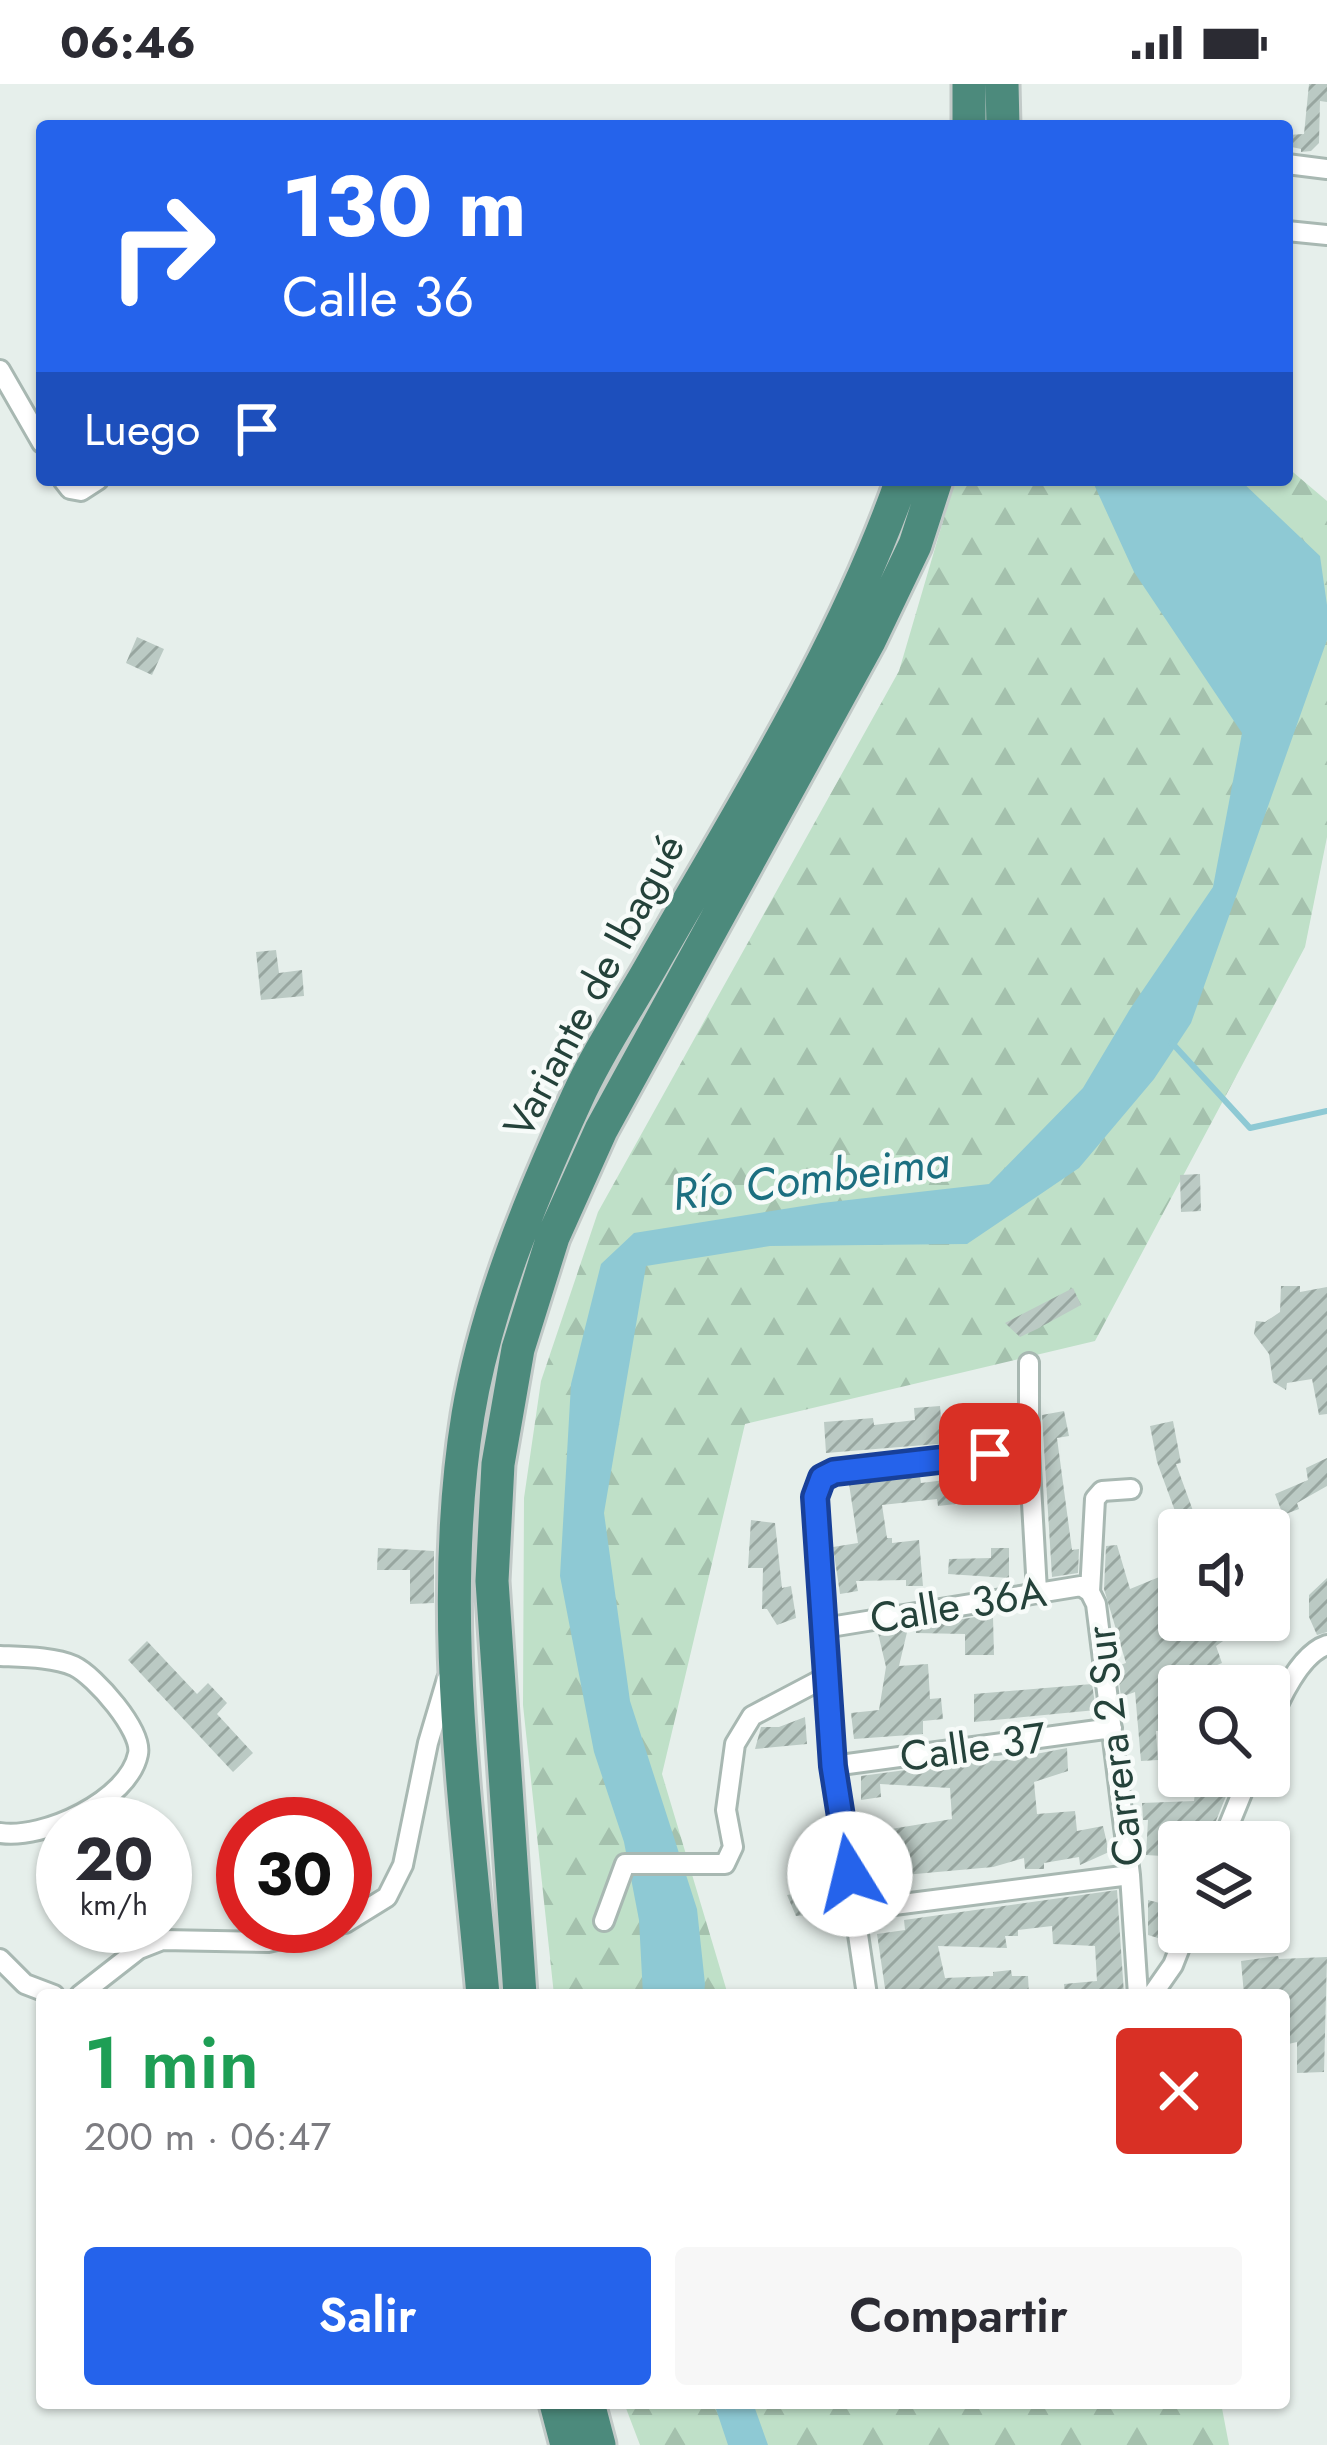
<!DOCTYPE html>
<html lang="es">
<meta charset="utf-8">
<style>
:root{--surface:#fff;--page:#f7f7f7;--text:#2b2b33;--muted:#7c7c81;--accent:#2563eb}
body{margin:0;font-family:Jost,sans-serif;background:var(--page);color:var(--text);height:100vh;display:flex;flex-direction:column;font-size:45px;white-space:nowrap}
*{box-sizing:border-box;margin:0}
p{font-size:39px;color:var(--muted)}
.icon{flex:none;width:66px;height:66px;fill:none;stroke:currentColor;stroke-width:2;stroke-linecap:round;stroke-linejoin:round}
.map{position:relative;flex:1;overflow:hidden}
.side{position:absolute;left:36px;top:1905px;width:1254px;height:420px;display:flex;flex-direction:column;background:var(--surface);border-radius:12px;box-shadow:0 3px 9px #0004}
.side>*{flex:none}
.top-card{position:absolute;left:36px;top:36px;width:1257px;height:366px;border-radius:12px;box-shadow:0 3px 9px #0004;background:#2563eb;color:#fff;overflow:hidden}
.controls{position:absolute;left:1158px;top:1425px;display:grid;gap:24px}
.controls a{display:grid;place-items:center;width:132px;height:132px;border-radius:12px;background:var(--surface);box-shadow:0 3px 9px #0004;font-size:60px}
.speed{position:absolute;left:36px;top:1713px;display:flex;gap:24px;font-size:60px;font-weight:700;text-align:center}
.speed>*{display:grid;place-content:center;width:156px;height:156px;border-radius:50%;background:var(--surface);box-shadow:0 3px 9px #0004;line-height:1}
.speed small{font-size:30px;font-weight:400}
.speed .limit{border:18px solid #d22;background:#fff;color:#111}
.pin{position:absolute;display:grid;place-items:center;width:102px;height:102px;color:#fff;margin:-51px;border-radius:24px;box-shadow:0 6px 18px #0006}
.me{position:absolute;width:132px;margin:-66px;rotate:351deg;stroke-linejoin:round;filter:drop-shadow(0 0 9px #0008)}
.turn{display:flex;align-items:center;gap:42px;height:252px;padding:0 48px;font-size:54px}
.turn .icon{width:156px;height:156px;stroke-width:2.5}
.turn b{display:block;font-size:84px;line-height:102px}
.then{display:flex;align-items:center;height:114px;padding:0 48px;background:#0003;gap:24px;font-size:45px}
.round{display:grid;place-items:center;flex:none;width:126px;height:126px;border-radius:12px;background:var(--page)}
.headline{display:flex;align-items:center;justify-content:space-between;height:204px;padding:0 48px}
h1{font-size:72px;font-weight:600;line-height:90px;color:#1e9e55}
.cta{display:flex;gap:24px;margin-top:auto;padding:24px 48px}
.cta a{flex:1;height:138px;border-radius:12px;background:var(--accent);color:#fff;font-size:48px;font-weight:600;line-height:138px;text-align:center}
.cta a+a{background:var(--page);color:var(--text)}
.status{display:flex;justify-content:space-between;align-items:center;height:84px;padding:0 60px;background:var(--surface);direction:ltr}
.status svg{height:33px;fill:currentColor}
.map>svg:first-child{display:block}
.forest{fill:url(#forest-firs)}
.water{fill:#8ec9d4}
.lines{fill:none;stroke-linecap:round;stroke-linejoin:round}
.stream{stroke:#8ec9d4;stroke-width:6}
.building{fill:url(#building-hatch)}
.minor-casing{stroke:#a8b8b2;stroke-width:24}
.trunk-casing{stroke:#c2cac8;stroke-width:39}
.minor{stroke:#fff;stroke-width:18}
.trunk{stroke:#4c8a7c;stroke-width:33}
.route-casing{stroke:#184099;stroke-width:30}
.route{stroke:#2563eb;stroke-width:21}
.labels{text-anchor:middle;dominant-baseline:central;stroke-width:9;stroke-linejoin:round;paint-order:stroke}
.street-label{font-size:42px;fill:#24423a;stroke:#f7fbf9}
.water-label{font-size:45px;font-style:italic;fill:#1c6f80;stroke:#f7fbf9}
</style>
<div class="status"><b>06:46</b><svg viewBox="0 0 49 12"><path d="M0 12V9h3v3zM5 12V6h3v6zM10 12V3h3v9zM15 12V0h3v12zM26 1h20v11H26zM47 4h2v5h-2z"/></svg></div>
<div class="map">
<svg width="1327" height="2361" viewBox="0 0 1327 2361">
<defs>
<pattern id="forest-firs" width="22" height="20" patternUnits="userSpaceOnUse" patternTransform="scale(3)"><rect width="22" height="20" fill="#bfe0c8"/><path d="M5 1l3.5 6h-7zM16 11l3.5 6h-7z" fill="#a4c1ad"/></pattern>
<pattern id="building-hatch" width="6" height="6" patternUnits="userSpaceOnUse" patternTransform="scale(3)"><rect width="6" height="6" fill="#bbcac4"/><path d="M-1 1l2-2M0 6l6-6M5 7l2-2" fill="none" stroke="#98a6a0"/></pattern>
</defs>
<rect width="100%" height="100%" fill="#e6efeb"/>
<path class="forest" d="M 1287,383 L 1327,417 L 1327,753 L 1305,863 L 1095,1257 L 745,1340 L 662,1690 L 728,1911 L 554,1911 L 523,1621 L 524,1414 L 541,1297 L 598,1128 L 899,587 L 955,396 L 1287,396 Z
M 624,2319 L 1221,2319 L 1229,2361 L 640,2361 Z"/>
<path class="water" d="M 1092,396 L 1240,396 L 1320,472 L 1327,521 L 1327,556 L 1191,939 L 1154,995 L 1079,1084 L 967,1160 L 770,1162 L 646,1182 L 604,1429 L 630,1617 L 697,1825 L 705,1900 L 704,1911 L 643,1911 L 639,1836 L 624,1758 L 594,1668 L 560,1492 L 571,1300 L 601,1180 L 634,1149 L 822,1119 L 989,1100 L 1083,1004 L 1130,925 L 1213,803 L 1242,649 L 1134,488 Z
M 714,2319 L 753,2319 L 768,2361 L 728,2361 Z"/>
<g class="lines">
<path class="stream" d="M 1172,959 L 1250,1044 L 1327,1027"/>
</g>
<path class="building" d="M 1309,0 L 1327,0 L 1327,18 L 1320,17 L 1319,59 L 1311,67 L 1301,68 L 1301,65 L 1287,62 L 1287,51 L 1304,50 Z
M 137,553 L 164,565 L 152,591 L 126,579 Z
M 276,866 L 279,889 L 302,886 L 304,912 L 261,916 L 256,868 Z
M 1200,1090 L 1201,1127 L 1181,1128 L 1180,1091 Z
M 1281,1202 L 1300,1202 L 1300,1208 L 1327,1203 L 1327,1330 L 1319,1331 L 1312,1295 L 1287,1299 L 1286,1306 L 1273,1298 L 1269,1270 L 1254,1250 L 1256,1237 L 1265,1238 L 1280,1228 Z
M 1073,1204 L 1081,1221 L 1037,1245 L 1020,1253 L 1005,1239 Z
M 940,1322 L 941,1334 L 1010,1328 L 1012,1354 L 826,1369 L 824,1338 L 873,1334 L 874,1341 L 915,1336 L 914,1324 Z
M 1064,1327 L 1069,1352 L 1057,1354 L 1072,1466 L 1079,1465 L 1078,1489 L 1052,1493 L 1042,1331 Z
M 1173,1337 L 1181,1379 L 1176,1380 L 1200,1446 L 1182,1446 L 1157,1378 L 1150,1342 Z
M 1327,1374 L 1327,1402 L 1297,1419 L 1299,1425 L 1283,1431 L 1275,1410 L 1308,1396 L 1306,1384 Z
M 920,1392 L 921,1399 L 953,1395 L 956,1420 L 938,1422 L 937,1415 L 882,1421 L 887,1454 L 892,1454 L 892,1459 L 919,1456 L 923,1502 L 906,1502 L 906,1496 L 856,1497 L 858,1507 L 840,1510 L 833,1463 L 858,1459 L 849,1400 Z
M 751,1436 L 775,1439 L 782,1504 L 791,1502 L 796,1534 L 777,1541 L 767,1525 L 762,1525 L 763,1484 L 748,1484 Z
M 1117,1461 L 1130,1505 L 1169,1489 L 1179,1497 L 1179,1520 L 1169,1533 L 1177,1555 L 1215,1536 L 1253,1536 L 1216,1562 L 1222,1579 L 1210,1584 L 1210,1602 L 1177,1602 L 1171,1646 L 1156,1647 L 1158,1676 L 1141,1677 L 1135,1608 L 1121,1613 L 1117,1582 L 1126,1579 L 1104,1505 L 1106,1462 Z
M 378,1464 L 434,1467 L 434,1519 L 410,1520 L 410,1486 L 377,1486 Z
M 991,1464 L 1009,1464 L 1009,1494 L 948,1490 L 949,1475 L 991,1474 Z
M 1327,1494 L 1327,1548 L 1317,1551 L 1309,1533 L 1309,1511 Z
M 975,1533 L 993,1533 L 994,1571 L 965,1571 L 965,1550 L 916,1549 L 916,1543 Z
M 908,1544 L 899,1582 L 928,1580 L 930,1615 L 941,1614 L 943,1635 L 923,1637 L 923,1650 L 854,1655 L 851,1629 L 879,1626 L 886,1583 L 878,1549 Z
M 147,1557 L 197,1610 L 208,1599 L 227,1619 L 217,1630 L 253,1669 L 233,1688 L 128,1576 Z
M 1092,1600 L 1096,1626 L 974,1638 L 974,1610 Z
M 805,1633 L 807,1660 L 755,1665 L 761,1643 L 779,1643 Z
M 1067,1664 L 1068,1687 L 1034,1698 L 1037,1730 L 1075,1727 L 1077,1747 L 1103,1742 L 1109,1768 L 1080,1781 L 1079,1773 L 1044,1779 L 1044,1785 L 1025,1785 L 1024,1774 L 993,1783 L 893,1792 L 893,1795 L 868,1801 L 866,1745 L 885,1746 L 952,1735 L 950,1704 L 880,1700 L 881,1713 L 861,1716 L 861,1692 L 980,1676 L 999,1677 Z
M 1197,1692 L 1233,1695 L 1211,1749 L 1179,1749 L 1179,1773 L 1146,1771 L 1148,1736 L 1143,1736 L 1142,1719 L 1194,1717 Z
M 811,1744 L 828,1744 L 835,1789 L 832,1822 L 819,1830 L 796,1832 L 787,1811 L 805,1808 L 804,1787 L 826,1787 Z
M 1117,1806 L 1124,1910 L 1065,1911 L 1064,1900 L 1097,1897 L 1095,1862 L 1053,1860 L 1052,1842 L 1018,1846 L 1018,1852 L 1005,1852 L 1007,1864 L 938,1862 L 945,1894 L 993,1892 L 993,1888 L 1011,1886 L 1012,1892 L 1028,1892 L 1029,1911 L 886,1911 L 877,1850 L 905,1846 L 904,1836 Z
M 1148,1816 L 1179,1824 L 1179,1837 L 1168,1857 L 1148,1851 Z
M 1278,1872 L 1279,1875 L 1327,1873 L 1324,1988 L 1297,1989 L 1297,1958 L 1284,1961 L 1284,1911 L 1244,1911 L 1241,1877 Z"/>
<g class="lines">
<g class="minor-casing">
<path id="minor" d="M 1287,80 L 1327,85
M 1287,147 L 1327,151
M 0,286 L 42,359
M 63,396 L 70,405 L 81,407 L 98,396
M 1029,1279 L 1029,1366 L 1037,1507
M 1131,1405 L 1102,1407 L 1095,1415 L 1090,1508 L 1096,1520 L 1130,1791 L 1138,1911
M 824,1544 L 1081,1502 L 1090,1508
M 0,1572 C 23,1573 54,1573 74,1582 C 95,1592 143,1647 138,1670 C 129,1716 43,1756 0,1749
M 1269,1642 C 1279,1616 1300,1570 1327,1561
M 833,1682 L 1112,1644
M 1222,1758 L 1249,1692
M 855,1826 L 1130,1791
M 604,1837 L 625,1780 L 725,1780 L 733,1763 L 726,1726 L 735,1660 L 752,1632 L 826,1593
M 345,1839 L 387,1813 L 403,1781 L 428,1659 L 447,1595
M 0,1875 L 25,1900 L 54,1911
M 80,1911 L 139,1865 L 162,1856 L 268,1858 L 337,1842
M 867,1911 L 833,1682 L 816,1413 L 822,1395 L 834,1388 L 1029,1366
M 1152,1911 L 1173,1881 L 1186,1848"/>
</g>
<g class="trunk-casing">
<path id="trunk" d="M 969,0 L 969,42
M 1002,0 L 1003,42
M 483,1911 C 466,1719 437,1523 468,1331 C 486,1223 531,1114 577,1014 C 599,965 631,919 657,872 C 745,718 843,564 902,396
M 520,1911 L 492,1497 L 498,1380 L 518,1265 L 553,1153 L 601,1046 L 869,557 L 915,461 L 936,396
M 556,2319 L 567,2361
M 588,2319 L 599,2361"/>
</g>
<use href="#minor" class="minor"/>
<use href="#trunk" class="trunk"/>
</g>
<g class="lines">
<g class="route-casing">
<path id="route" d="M 850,1790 L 833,1682 L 815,1413 L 822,1394 L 834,1388 L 990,1370"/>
</g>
<use href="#route" class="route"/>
</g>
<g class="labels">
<g class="street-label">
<text transform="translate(594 902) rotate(-62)">Variante de Ibagué</text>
<text transform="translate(958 1521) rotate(-9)">Calle 36A</text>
<text transform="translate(1114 1662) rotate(-97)">Carrera 2 Sur</text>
<text transform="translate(973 1663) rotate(-8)">Calle 37</text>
</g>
<g class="water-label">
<text transform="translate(811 1094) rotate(-7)">Río Combeima</text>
</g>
</g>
</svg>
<div class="controls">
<a><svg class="icon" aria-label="sound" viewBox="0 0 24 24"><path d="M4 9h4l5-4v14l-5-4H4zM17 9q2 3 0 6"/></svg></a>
<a><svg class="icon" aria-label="search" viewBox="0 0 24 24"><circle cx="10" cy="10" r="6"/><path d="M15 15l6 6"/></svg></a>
<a><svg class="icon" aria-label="layers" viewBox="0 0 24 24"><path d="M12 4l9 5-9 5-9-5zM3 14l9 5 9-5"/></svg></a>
</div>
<div class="speed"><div>20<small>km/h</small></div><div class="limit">30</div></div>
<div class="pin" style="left:990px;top:1370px;background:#d93025"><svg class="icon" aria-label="arrive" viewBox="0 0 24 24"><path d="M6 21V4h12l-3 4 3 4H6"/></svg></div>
<svg class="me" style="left:850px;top:1790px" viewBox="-20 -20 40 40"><circle r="19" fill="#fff"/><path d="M0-13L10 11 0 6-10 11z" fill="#2563eb"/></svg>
<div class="top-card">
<div class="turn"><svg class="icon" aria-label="right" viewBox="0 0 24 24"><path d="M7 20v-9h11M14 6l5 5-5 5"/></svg><div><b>130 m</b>Calle 36</div></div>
<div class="then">Luego<svg class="icon" aria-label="arrive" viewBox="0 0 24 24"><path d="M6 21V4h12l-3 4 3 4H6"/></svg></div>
</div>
<section class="side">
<div class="headline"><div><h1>1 min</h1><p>200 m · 06:47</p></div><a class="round" style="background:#d93025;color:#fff"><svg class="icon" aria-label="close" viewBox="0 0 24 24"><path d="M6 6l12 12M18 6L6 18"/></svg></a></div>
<div class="cta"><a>Salir</a><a>Compartir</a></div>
</section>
</div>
